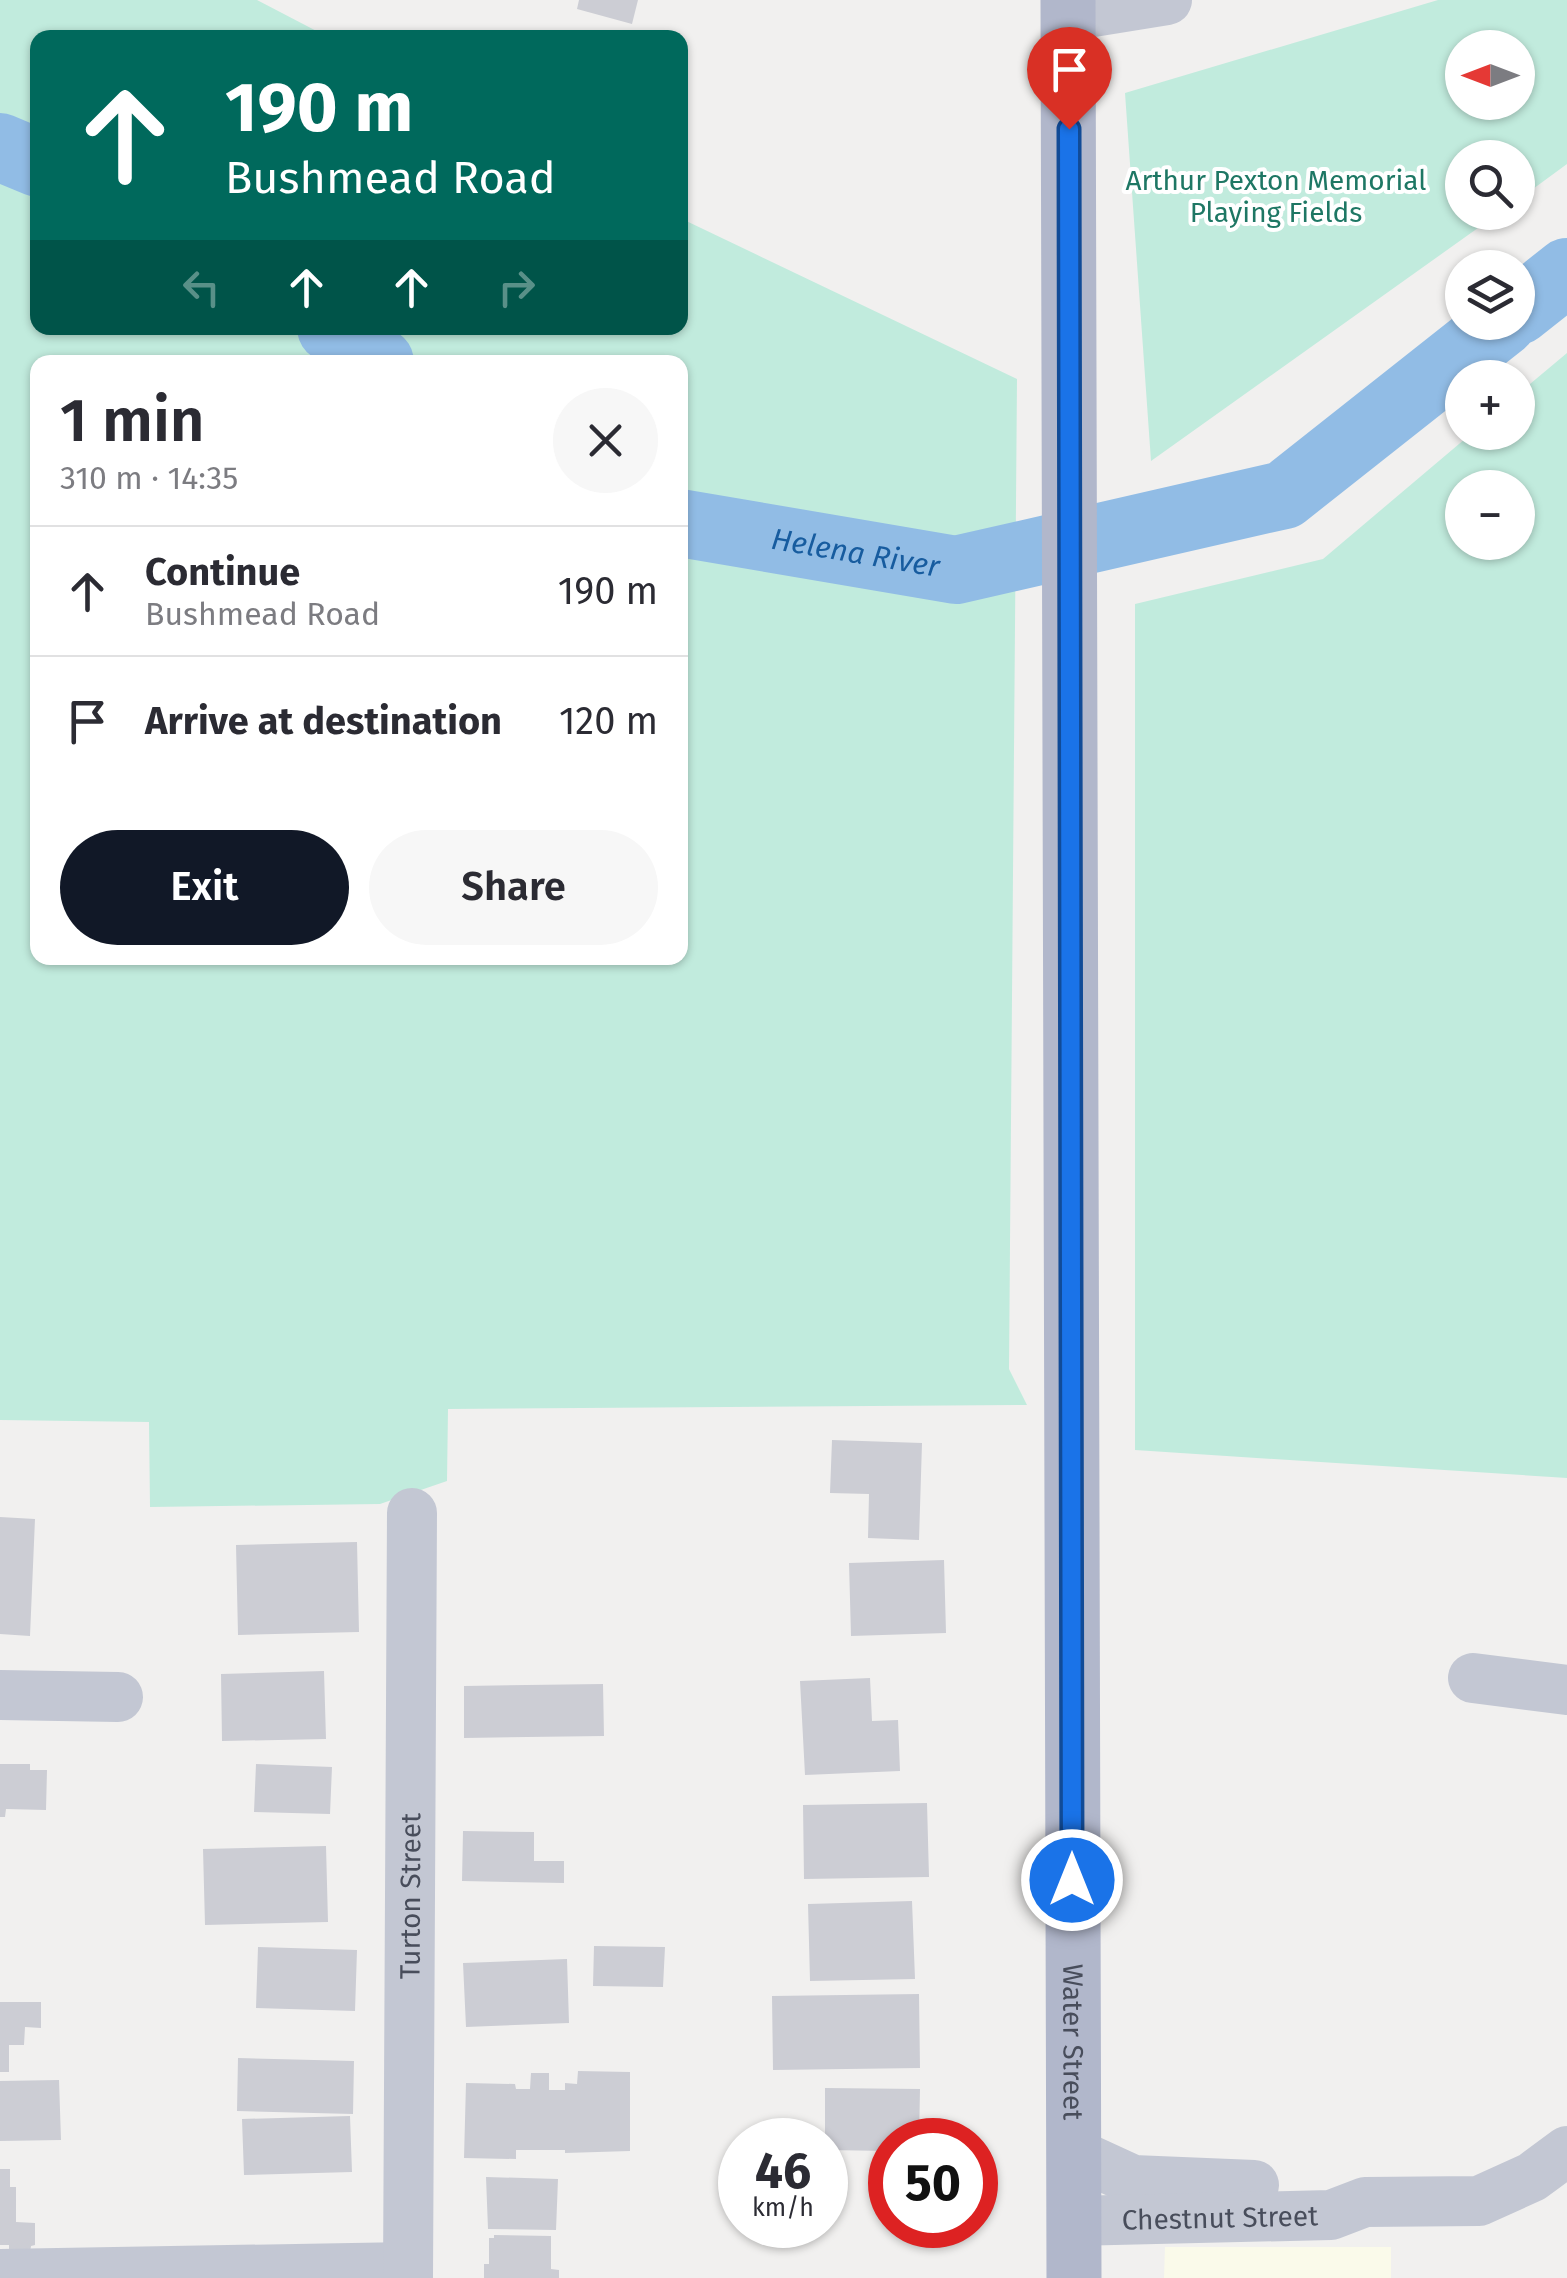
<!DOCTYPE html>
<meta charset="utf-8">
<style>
:root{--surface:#fff;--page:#f7f7f7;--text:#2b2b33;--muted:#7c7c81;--line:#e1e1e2;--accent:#111827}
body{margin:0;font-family:"Fira Sans",sans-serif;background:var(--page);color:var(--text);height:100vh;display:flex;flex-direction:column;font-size:38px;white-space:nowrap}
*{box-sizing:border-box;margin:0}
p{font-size:32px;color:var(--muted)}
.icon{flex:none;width:55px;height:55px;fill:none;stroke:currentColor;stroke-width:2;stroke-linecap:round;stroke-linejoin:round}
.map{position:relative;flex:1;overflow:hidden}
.sheet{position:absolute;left:30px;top:355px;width:658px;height:610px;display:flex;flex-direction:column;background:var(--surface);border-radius:20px;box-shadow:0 2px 8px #0004}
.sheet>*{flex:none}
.guide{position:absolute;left:30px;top:30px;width:658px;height:305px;border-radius:20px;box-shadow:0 2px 8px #0004;background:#00695c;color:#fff;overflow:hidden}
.needle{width:65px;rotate:270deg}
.tools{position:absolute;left:1445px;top:30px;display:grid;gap:20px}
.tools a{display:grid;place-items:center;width:90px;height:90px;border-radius:50%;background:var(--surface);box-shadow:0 2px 8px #0004;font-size:50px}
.speed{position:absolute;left:718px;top:2118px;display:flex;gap:20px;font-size:50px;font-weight:700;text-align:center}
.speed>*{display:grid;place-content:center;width:130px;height:130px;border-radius:50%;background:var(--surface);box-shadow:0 2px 8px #0004;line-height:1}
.speed small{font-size:25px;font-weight:400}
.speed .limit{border:15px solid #d22;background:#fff;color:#111}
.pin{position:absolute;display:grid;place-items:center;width:85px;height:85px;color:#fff;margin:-102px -42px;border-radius:50% 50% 50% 0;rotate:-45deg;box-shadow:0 0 10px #0007}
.pin .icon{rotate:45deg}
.me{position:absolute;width:110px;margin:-55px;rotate:0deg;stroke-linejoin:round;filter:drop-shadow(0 0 8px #0008)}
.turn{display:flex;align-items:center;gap:35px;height:210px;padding:0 30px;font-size:45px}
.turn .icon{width:130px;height:130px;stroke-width:2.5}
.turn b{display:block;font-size:70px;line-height:85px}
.lanes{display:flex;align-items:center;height:95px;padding:0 30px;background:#0003;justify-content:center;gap:50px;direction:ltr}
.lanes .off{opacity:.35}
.round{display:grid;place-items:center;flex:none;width:105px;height:105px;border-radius:52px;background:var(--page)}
.overview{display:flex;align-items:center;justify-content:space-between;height:170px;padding:0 30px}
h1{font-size:60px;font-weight:600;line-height:75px}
.primary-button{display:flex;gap:20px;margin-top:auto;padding:20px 30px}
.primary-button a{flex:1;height:115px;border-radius:60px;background:var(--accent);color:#fff;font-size:40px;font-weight:600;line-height:115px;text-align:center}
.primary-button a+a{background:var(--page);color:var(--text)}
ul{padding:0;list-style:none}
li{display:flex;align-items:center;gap:30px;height:130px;padding:0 30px;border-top:2px solid var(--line)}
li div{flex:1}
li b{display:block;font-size:38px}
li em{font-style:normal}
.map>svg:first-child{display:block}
.commercial{fill:#fafaea}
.green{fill:#c1ebdd;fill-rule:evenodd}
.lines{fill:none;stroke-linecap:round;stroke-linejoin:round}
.river{stroke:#91bce5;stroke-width:68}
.building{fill:#cccdd4}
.minor{stroke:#c3c7d3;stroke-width:50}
.major{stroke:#b1b7cb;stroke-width:55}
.route-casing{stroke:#114b97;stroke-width:25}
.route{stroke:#1a73e8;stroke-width:18}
.labels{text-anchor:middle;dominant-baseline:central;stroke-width:8;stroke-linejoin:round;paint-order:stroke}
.park-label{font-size:28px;fill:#1e7764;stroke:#fff}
.street-label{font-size:28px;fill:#484d5b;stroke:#fff}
.water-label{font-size:30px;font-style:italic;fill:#175c9f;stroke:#fff}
</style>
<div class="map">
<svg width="1567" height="2278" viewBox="0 0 1567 2278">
<rect width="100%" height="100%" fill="#f1f0ef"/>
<path class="commercial" d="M 1165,2247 L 1391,2247 L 1391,2278 L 1164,2278 Z"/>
<path class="green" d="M 0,0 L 257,0 L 328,37 L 38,38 L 38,328 L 680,328 L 680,218 L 1017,379 L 1009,1369 L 1027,1405 L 448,1409 L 447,1481 L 380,1504 L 150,1507 L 149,1422 L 0,1420 ZM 38,362 L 680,362 L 680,958 L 38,958 Z
M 1438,0 L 1567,0 L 1567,164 L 1518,200 L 1518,158 L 1462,158 L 1462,212 L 1499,213 L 1151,461 L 1125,93 ZM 1462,48 L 1518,48 L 1518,102 L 1462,102 Z
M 1567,353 L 1567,1478 L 1135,1450 L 1135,604 L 1323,559 L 1472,433 L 1518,432 L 1518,394 ZM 1462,488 L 1518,488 L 1518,542 L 1462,542 Z"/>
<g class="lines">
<g class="river">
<path d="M 0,147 L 38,163"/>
<path d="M 1518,311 L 1567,272"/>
<path d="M 331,328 L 380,362"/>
<path id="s1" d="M 680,523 L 956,570 L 1284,495 L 1503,322"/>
</g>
</g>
<path class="building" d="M 579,0 L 638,0 L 632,24 L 577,9 Z
M 832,1440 L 922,1443 L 919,1540 L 868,1538 L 869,1494 L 830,1493 Z
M 0,1517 L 35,1519 L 30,1636 L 0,1634 Z
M 357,1542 L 359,1632 L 238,1635 L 236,1545 Z
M 944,1560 L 946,1633 L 851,1636 L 849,1563 Z
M 324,1671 L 326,1739 L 222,1741 L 221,1674 Z
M 870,1678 L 872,1721 L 898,1720 L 900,1771 L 805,1775 L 800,1681 Z
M 603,1684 L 604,1736 L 464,1738 L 464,1686 Z
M 0,1764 L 30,1764 L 30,1770 L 47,1770 L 46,1810 L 6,1809 L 5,1817 L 0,1817 Z
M 256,1764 L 332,1767 L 330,1814 L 254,1812 Z
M 927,1803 L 929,1877 L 804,1879 L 803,1805 Z
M 463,1831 L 534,1832 L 534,1861 L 564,1861 L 564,1883 L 462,1881 Z
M 326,1846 L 328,1922 L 205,1925 L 203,1849 Z
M 912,1901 L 915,1979 L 810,1981 L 808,1904 Z
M 594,1946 L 665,1947 L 663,1987 L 593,1986 Z
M 258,1947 L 357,1950 L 355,2011 L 256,2008 Z
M 567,1959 L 569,2023 L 466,2027 L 463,1963 Z
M 919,1994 L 920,2068 L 773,2070 L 772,1996 Z
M 0,2002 L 41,2002 L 41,2028 L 25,2027 L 24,2045 L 9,2045 L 9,2072 L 0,2072 Z
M 238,2058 L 354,2061 L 353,2114 L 237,2111 Z
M 578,2071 L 630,2072 L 630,2151 L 565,2153 L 565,2150 L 516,2150 L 516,2159 L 464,2158 L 466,2083 L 515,2084 L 516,2089 L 530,2089 L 531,2073 L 549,2073 L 549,2090 L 565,2090 L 565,2083 L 577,2084 Z
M 59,2080 L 61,2140 L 0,2141 L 0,2081 Z
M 825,2088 L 920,2089 L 919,2140 L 890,2140 L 890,2151 L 825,2150 Z
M 350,2116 L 352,2172 L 244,2175 L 242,2119 Z
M 0,2169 L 10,2169 L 10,2187 L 16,2187 L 16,2222 L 35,2223 L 35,2245 L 31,2246 L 30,2253 L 9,2253 L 9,2245 L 0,2245 Z
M 486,2177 L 558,2179 L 556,2230 L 488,2229 Z
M 494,2235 L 551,2236 L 551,2269 L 559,2270 L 559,2278 L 484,2278 L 484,2264 L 489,2264 L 489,2238 L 494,2238 Z"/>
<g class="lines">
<g class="minor">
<path d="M 1068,16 L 1167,0"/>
<path d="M 1473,1678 L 1567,1690"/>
<path d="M 0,1695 L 118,1697"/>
<path d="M 1072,2152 L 1133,2180 L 1254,2185"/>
<path id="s2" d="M 1072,2221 L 1331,2215 L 1365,2202 L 1479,2201 L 1532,2177 L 1567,2151"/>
<path d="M 0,2274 L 408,2267"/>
<path id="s3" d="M 408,2278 L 412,1513"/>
</g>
<path class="major" id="s4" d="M 1068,0 L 1074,2278"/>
</g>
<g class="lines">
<g class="route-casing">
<path id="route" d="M 1069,129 L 1072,1880"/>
</g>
<use href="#route" class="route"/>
</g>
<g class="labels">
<g class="park-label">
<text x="1276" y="180">Arthur Pexton Memorial<tspan x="1276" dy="32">Playing Fields</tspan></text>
</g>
<g class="street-label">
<text stroke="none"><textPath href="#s3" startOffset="382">Turton Street</textPath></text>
<text stroke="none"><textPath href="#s4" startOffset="2042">Water Street</textPath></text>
<text stroke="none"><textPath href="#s2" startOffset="148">Chestnut Street</textPath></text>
</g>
<g class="water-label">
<text stroke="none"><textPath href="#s1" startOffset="178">Helena River</textPath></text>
</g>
</g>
</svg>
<div class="tools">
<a><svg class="needle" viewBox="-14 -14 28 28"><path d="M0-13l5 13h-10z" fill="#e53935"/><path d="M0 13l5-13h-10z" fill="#7c7c81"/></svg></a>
<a><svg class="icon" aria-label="search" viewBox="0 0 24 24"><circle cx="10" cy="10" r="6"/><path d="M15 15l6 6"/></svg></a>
<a><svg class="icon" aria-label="layers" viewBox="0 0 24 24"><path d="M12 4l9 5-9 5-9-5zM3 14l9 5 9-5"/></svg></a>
<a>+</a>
<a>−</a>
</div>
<div class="speed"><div>46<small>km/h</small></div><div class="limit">50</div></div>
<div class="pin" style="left:1069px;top:129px;background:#d93025"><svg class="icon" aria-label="arrive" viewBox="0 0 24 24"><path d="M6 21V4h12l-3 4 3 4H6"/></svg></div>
<svg class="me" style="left:1072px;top:1880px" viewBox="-20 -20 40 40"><circle r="17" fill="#1a73e8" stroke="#fff" stroke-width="3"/><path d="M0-11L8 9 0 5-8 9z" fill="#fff"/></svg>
<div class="guide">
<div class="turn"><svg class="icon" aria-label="ahead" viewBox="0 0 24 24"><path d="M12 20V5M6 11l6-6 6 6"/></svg><div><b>190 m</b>Bushmead Road</div></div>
<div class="lanes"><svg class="icon off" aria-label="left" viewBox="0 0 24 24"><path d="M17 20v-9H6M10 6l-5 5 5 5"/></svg><svg class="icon" aria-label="ahead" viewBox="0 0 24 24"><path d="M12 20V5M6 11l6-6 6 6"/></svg><svg class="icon" aria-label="ahead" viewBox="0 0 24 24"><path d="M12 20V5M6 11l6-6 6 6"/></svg><svg class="icon off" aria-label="right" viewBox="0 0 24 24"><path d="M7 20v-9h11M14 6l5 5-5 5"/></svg></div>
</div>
<section class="sheet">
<div class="overview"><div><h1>1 min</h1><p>310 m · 14:35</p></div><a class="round"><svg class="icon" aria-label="close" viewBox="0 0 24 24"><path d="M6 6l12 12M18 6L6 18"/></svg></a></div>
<ul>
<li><svg class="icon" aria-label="ahead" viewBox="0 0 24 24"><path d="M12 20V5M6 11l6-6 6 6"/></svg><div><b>Continue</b><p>Bushmead Road</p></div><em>190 m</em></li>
<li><svg class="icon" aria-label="arrive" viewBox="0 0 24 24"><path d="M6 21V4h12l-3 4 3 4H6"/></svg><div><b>Arrive at destination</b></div><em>120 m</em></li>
</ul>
<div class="primary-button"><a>Exit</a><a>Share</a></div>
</section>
</div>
